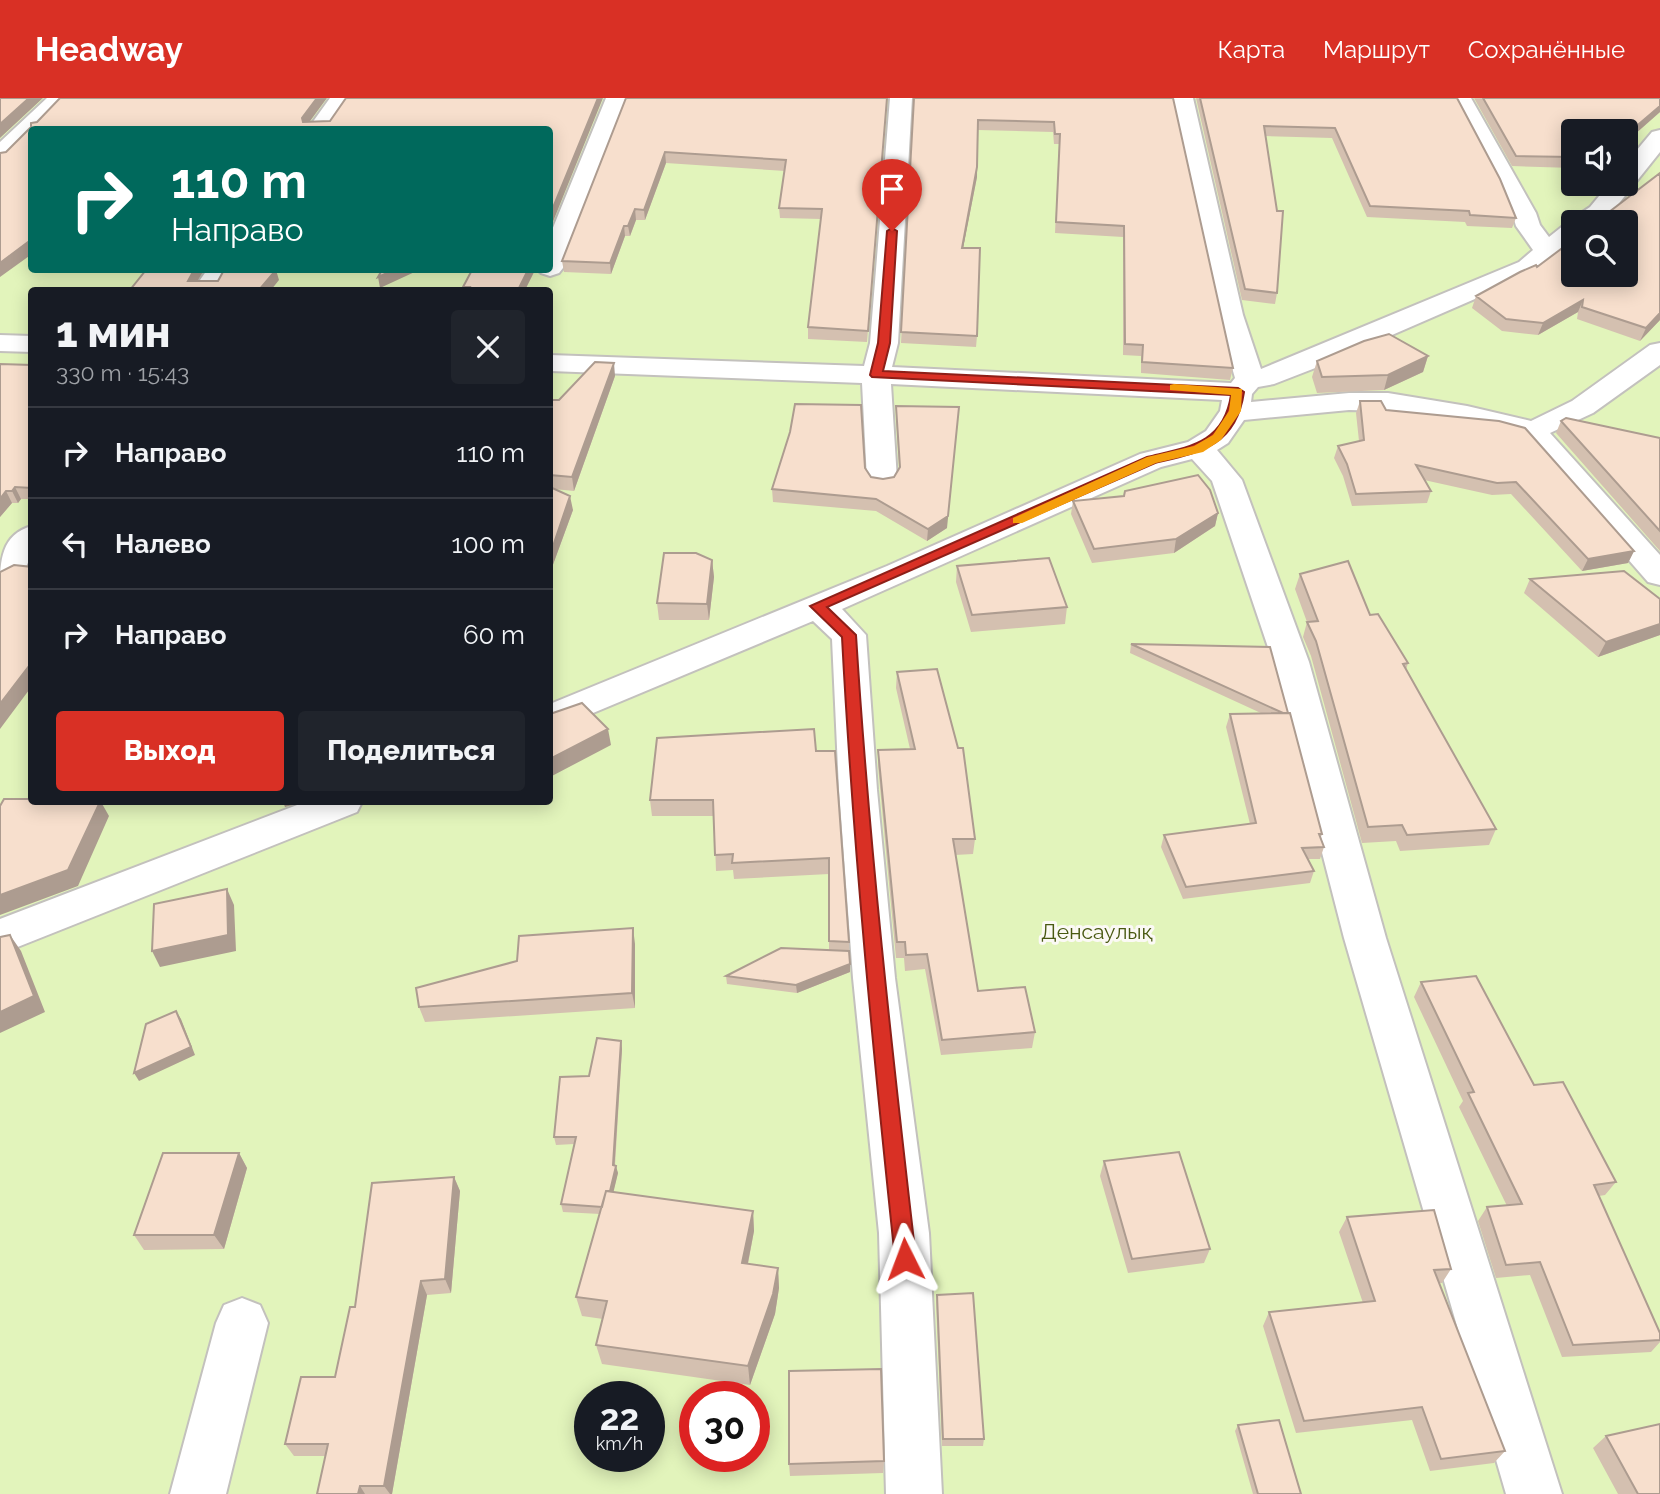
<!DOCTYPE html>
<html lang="ru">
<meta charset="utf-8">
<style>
:root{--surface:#171b24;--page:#20242c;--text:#f1f3f6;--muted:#9ea1a6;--line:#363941;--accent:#d93025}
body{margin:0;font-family:Raleway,sans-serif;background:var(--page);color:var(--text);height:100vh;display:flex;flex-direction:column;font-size:26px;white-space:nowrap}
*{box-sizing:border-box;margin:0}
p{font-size:23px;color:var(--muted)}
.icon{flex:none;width:38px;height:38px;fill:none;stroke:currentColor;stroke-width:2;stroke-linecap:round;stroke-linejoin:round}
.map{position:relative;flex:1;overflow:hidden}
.details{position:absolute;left:28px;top:189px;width:525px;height:518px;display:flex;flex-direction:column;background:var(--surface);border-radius:7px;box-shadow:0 4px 18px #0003}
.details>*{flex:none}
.hud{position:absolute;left:28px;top:28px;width:525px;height:147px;border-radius:7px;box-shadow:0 4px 18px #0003;background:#00695c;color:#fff;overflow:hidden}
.buttons{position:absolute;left:1561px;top:21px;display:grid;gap:14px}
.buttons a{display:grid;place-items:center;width:77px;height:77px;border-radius:7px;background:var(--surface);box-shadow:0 4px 18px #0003;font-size:35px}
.speed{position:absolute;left:574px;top:1283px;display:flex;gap:14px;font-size:35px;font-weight:700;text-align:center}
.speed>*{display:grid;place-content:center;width:91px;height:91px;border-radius:50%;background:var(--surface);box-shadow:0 4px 18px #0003;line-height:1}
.speed small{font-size:18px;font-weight:400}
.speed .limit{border:10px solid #d22;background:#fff;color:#111}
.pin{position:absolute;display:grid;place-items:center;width:60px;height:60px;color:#fff;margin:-72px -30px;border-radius:50% 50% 50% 0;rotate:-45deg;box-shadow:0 0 7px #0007}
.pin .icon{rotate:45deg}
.me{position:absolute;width:77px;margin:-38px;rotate:357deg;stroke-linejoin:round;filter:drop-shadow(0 0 5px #0008)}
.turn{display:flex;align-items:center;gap:24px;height:147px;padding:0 28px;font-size:32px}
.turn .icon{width:91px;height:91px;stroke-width:2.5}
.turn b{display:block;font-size:49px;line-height:60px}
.round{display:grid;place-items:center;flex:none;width:74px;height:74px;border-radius:7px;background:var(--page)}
.overview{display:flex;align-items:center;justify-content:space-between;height:119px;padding:0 28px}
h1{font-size:42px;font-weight:800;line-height:52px}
.primary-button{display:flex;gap:14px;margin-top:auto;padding:14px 28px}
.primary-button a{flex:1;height:80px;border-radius:7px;background:var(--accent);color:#fff;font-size:28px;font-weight:800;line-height:80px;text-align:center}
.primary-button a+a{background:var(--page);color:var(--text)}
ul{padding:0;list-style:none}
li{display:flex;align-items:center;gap:21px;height:91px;padding:0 28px;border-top:2px solid var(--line)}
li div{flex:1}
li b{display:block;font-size:26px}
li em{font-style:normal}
header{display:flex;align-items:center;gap:42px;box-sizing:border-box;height:98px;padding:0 35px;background:var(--accent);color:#fff}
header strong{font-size:33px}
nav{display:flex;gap:38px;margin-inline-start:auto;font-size:24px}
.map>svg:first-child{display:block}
.green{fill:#e2f4bb;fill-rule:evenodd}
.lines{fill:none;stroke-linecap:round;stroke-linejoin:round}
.street-casing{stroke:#c3c1bd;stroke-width:4}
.street{fill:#fff;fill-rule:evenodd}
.wall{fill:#d4c0b0}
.shaded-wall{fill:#ad9c90}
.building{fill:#f7dfcd;stroke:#ad9c90;stroke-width:2}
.route{fill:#d93025;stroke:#8d1f18;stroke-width:2}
.slow{fill:#f59e0b}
.labels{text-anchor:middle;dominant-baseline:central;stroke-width:6;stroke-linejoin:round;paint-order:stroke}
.park-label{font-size:21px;fill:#495912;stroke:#fbf9f5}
</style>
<header>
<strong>Headway</strong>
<nav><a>Карта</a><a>Маршрут</a><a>Сохранённые</a></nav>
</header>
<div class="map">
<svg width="1660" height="1396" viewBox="0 0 1660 1396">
<rect width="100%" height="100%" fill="#fbf9f5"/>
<path class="green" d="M 0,0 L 1660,0 L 1660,1396 L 0,1396 ZM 32,32 L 550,32 L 550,172 L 32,172 ZM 1573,33 L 1626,33 L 1626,86 L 1573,86 ZM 1573,124 L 1626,124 L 1626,177 L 1573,177 ZM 32,192 L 550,192 L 550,704 L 32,704 ZM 590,1298 L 649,1298 L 649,1358 L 590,1358 ZM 695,1298 L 754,1298 L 754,1358 L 695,1358 Z"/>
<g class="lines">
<g class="street-casing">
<path id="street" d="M 47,0 L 70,0 L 39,32 L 32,32 L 32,39 L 8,62 L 0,64 L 0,44 Z
M 330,0 L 352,0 L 330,32 L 307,32 Z
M 606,0 L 628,0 L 563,170 L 559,175 L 550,178 L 541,175 L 538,172 L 550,172 L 550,137 Z
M 890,0 L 912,0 L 898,245 L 892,269 L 1231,285 L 1235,280 L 1217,217 L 1171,0 L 1193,0 L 1243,217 L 1261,271 L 1519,164 L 1533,152 L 1516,128 L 1512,115 L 1449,0 L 1471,0 L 1536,115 L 1540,127 L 1549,139 L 1564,127 L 1572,125 L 1575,119 L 1590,109 L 1609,86 L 1626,86 L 1626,65 L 1652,34 L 1660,32 L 1660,54 L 1608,119 L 1600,124 L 1573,124 L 1573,144 L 1537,174 L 1323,267 L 1274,286 L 1258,289 L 1252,296 L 1251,304 L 1349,295 L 1388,295 L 1467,308 L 1531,323 L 1572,303 L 1650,247 L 1660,245 L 1660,267 L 1593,315 L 1550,335 L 1660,457 L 1660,487 L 1648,484 L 1522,340 L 1467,325 L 1388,313 L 1349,312 L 1244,322 L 1228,345 L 1217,352 L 1242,382 L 1309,564 L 1386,840 L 1562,1396 L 1506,1396 L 1344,840 L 1273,564 L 1212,383 L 1192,361 L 1161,369 L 842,511 L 866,537 L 877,692 L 895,880 L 929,1135 L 942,1396 L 886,1396 L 879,1135 L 853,880 L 839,692 L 832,541 L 813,523 L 550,633 L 550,606 L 887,468 L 1140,356 L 1188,344 L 1206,333 L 1220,313 L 1222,302 L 891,286 L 897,382 L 893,389 L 882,391 L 871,389 L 867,382 L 862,285 L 550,273 L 550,257 L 864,268 L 870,245 Z
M 207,172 L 233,172 L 219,192 L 193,192 Z
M 0,237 L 32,238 L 32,254 L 0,253 Z
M 32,428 C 32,455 31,481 0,489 C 0,464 1,436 32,428 Z
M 305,704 L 362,704 L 357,714 L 0,856 L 0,821 Z
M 242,1200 L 260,1207 L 268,1225 L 226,1396 L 170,1396 L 216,1225 L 224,1207 Z"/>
</g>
<use href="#street" class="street"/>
</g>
<path class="wall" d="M 626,0 L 887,0 L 867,244 L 808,241 L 808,229 L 821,121 L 780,120 L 779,110 L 785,73 L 666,65 L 645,122 L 636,122 L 630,138 L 625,138 L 611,176 L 564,174 L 562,163 Z
M 914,0 L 1173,0 L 1233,270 L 1230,282 L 1141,275 L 1141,258 L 1123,257 L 1123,139 L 1055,135 L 1059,46 L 1054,46 L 1053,34 L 978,32 L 977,79 L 963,150 L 977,238 L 976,249 L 901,245 Z
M 1196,0 L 1457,0 L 1516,120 L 1512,130 L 1467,128 L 1465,124 L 1367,119 L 1332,40 L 1265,38 L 1277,195 L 1275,206 L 1242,202 Z
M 1474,0 L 1660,0 L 1660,14 L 1626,44 L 1626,33 L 1573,33 L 1573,70 L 1512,68 Z
M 1537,169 L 1660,222 L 1640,243 L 1577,221 L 1578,214 L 1538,237 L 1502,233 L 1472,210 L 1476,198 Z
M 472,172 L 535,172 L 525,192 L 464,192 L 463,189 Z
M 1428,258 L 1423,274 L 1384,292 L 1317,295 L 1312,279 L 1317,263 Z
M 0,266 L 32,267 L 32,401 L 21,401 L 18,405 L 12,405 L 0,419 Z
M 615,278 L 574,393 L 554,391 L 573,412 L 551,472 L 550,472 L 550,302 L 559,302 Z
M 1360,303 L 1386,312 L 1499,323 L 1634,453 L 1628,465 L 1582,473 L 1511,396 L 1492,397 L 1424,382 L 1431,393 L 1427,405 L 1352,408 L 1343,378 L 1334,360 L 1338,348 L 1359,343 L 1356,315 Z
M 896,308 L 947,430 L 927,443 L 876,413 L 773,404 L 772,391 L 865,370 L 871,379 L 883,381 L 894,379 L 899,371 L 896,320 Z
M 1561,323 L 1660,340 L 1660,453 L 1556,335 Z
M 1073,403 L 1218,415 L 1215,428 L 1174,455 L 1092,465 L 1071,416 Z
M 712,462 L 714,479 L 709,522 L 659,522 L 657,505 Z
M 957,468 L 1067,509 L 1065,526 L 971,534 L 956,484 Z
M 1300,476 L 1370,517 L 1408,565 L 1406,572 L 1496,731 L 1489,747 L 1400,753 L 1396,743 L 1362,745 L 1311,558 L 1303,539 L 1307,524 L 1295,491 Z
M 1530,481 L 1660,501 L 1660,537 L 1598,559 L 1524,495 Z
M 1131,546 L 1270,549 L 1322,736 L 1321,739 L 1324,749 L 1320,761 L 1308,761 L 1314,773 L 1310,785 L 1183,801 L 1161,749 L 1164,737 L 1250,726 L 1226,629 L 1230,616 L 1263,616 L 1130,555 Z
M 897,574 L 975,741 L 973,756 L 955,757 L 978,893 L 1035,934 L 1032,950 L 941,957 L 925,871 L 905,873 L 904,860 L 896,860 L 878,668 L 878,652 L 910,651 L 896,590 Z
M 816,653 L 849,844 L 850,874 L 797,895 L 727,886 L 726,878 L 829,852 L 829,776 L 734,781 L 733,772 L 716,773 L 714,718 L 652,718 L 650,702 Z
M 635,846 L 635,910 L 425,924 L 419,909 L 517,863 Z
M 1421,884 L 1534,987 L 1616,1084 L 1605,1097 L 1599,1098 L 1660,1235 L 1660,1244 L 1651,1254 L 1562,1259 L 1530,1177 L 1496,1180 L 1478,1123 L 1487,1109 L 1507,1108 L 1459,1009 L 1463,1003 L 1414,899 Z
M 621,943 L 622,951 L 615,1068 L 618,1075 L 613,1094 L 753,1113 L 754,1133 L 748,1166 L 778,1170 L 779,1190 L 775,1216 L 750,1287 L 602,1266 L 596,1247 L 603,1221 L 582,1218 L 576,1199 L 600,1116 L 563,1114 L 561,1106 L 574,1046 L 556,1047 L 554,1039 L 589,978 Z
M 239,1055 L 247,1070 L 224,1151 L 144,1152 L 134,1137 Z
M 1104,1063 L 1210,1151 L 1204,1165 L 1128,1175 L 1100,1078 Z
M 454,1079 L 460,1093 L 451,1195 L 427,1197 L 392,1396 L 317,1396 L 325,1358 L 294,1358 L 285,1346 L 335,1279 L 355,1209 Z
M 1347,1119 L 1451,1171 L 1442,1185 L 1439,1185 L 1505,1353 L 1494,1365 L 1430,1373 L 1412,1322 L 1296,1335 L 1263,1228 L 1269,1214 L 1363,1205 L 1339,1134 Z
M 937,1197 L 984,1341 L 983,1348 L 942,1348 L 936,1204 Z
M 1238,1327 L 1301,1396 L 1253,1396 L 1235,1333 Z
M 1606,1338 L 1660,1396 L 1618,1396 L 1593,1350 Z
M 884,1363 L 883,1375 L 790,1378 L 789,1366 Z"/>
<path class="shaded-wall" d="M 29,0 L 43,0 L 0,40 L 0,26 Z
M 317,0 L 327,0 L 305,30 L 302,20 Z
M 598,0 L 603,0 L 550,131 L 550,117 Z
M 1660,8 L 1660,14 L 1626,44 L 1626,37 Z
M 665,54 L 666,65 L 645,122 L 644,112 Z
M 977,69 L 977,79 L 961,161 L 962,150 Z
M 635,111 L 636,122 L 630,138 L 628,128 Z
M 624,128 L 625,138 L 611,176 L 610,165 Z
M 32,141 L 32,156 L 0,179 L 0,165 Z
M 194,172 L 204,172 L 192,192 L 188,183 Z
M 276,172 L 279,182 L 271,192 L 259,192 Z
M 394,172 L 419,172 L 380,190 L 378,179 Z
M 528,172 L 535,172 L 525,192 L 518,192 Z
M 1583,202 L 1578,214 L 1538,237 L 1543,225 Z
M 1660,215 L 1660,222 L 1640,243 L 1646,230 Z
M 1428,258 L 1423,274 L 1384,292 L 1388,277 Z
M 614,265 L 615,278 L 574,393 L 572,379 Z
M 958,321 L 947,430 L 927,443 L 928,431 Z
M 15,389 L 21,401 L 18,405 L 12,393 Z
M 6,393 L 12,405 L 0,419 L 0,401 Z
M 570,398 L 573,412 L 551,472 L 550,457 Z
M 1218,415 L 1215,428 L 1174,455 L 1176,441 Z
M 1634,453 L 1628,465 L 1582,473 L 1588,461 Z
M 712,462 L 714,479 L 709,522 L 707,506 Z
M 1660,526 L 1660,537 L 1598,559 L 1606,544 Z
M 32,564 L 32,588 L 0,631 L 0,606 Z
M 608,631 L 611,647 L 550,679 L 550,661 Z
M 100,704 L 101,704 L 109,718 L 78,788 L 0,817 L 0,797 Z
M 283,704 L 303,704 L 285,709 Z
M 227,791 L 234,807 L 236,853 L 160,869 L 152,853 Z
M 633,830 L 635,846 L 635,910 L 632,895 Z
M 10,837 L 21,853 L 45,914 L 0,935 L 0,914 Z
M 850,866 L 850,874 L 797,895 L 796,887 Z
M 176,913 L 181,921 L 195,957 L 139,983 L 134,975 Z
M 621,943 L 622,951 L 614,1075 L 613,1067 Z
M 239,1055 L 247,1070 L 224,1151 L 214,1137 Z
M 616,1068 L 618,1075 L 608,1117 L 607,1110 Z
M 454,1079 L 460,1093 L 451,1195 L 445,1181 Z
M 753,1113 L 754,1133 L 744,1185 L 742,1165 Z
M 778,1170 L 779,1190 L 775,1216 L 750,1287 L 748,1268 Z
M 421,1183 L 427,1197 L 392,1396 L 390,1396 L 384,1388 Z
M 360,1388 L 365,1396 L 358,1396 Z"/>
<path class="building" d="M 0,0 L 29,0 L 0,26 Z
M 60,0 L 317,0 L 302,20 L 303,24 L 330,23 L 346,0 L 598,0 L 550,117 L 550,32 L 32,32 L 32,141 L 0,165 L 0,55 L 6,54 L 31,29 L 31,25 L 37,24 Z
M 626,0 L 887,0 L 868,233 L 808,229 L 822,111 L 779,110 L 786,62 L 665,54 L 644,112 L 635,111 L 628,128 L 624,128 L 610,165 L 562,163 Z
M 914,0 L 1173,0 L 1233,270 L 1142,264 L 1143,247 L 1125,246 L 1124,128 L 1056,124 L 1060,36 L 1055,36 L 1054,24 L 978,22 L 977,69 L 962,150 L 980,150 L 977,238 L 901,234 Z
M 1200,0 L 1457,0 L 1500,81 L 1516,120 L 1470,117 L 1469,113 L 1370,108 L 1335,30 L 1264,28 L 1277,113 L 1283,113 L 1277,195 L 1245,191 Z
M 1483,0 L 1660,0 L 1660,8 L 1626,37 L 1626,33 L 1573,33 L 1573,59 L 1516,58 Z
M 1660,75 L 1660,215 L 1646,230 L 1582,209 L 1583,202 L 1543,225 L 1506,221 L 1476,198 L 1520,174 L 1536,167 L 1537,169 L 1573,142 L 1573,177 L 1626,177 L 1626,124 L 1596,124 Z
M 146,172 L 194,172 L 188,183 L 218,183 L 224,172 L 276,172 L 259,192 L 130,192 Z
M 382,172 L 394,172 L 378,179 Z
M 472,172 L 528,172 L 518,192 L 469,192 L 470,189 L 463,189 Z
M 1389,236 L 1428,258 L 1388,277 L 1322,279 L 1317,263 L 1364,243 Z
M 595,264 L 614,265 L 572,379 L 550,377 L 550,302 L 559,302 Z
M 0,266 L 32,267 L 32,390 L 15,389 L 12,393 L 6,393 L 0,401 Z
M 1360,303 L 1381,303 L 1386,312 L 1499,323 L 1525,330 L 1634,453 L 1588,461 L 1516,384 L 1497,385 L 1416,367 L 1431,393 L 1356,396 L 1347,366 L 1338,348 L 1364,342 Z
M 795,306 L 861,307 L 865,370 L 871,379 L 883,381 L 894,379 L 900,369 L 896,308 L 959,309 L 948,418 L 928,431 L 876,401 L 772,391 L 790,334 Z
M 1566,320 L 1660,340 L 1660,433 L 1561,323 Z
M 1198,377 L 1210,392 L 1218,415 L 1176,441 L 1094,451 L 1073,403 L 1124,398 L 1125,393 Z
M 550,389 L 570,398 L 550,457 Z
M 664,455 L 696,455 L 712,462 L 707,506 L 657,505 Z
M 1049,460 L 1067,509 L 972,517 L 957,468 Z
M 1348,463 L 1370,517 L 1378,516 L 1408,565 L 1403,566 L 1496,731 L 1407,737 L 1402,727 L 1368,729 L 1316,543 L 1307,524 L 1318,523 L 1300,476 Z
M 14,467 L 32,469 L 32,564 L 0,606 L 0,474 Z
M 1624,473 L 1660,501 L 1660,526 L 1606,544 L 1530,481 Z
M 1131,546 L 1270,549 L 1288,615 L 1283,615 Z
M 937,571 L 958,650 L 963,650 L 975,741 L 953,741 L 978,893 L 1025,889 L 1035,934 L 942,942 L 927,856 L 906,857 L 905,844 L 897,844 L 878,652 L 915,651 L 897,574 Z
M 582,605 L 608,631 L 550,661 L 550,616 Z
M 1290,615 L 1322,736 L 1319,736 L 1324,749 L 1302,750 L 1314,773 L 1186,789 L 1164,737 L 1256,725 L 1230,616 Z
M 814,631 L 816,653 L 835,653 L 849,844 L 829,843 L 829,760 L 732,765 L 733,756 L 715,757 L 713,702 L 650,702 L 657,640 Z
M 4,701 L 32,701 L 32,704 L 100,704 L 68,772 L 0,797 L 0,708 Z
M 227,791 L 228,837 L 152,853 L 154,806 Z
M 633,830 L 632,895 L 419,909 L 416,890 L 517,863 L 519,838 Z
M 10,837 L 34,898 L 0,914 L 0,839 Z
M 781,850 L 849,853 L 850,866 L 796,887 L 726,878 Z
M 1476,878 L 1534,987 L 1563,984 L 1616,1084 L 1594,1087 L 1660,1235 L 1660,1242 L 1573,1247 L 1540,1164 L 1506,1167 L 1487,1109 L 1522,1106 L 1468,995 L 1474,994 L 1421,884 Z
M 176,913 L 191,949 L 134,975 L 146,926 Z
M 597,940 L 621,943 L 613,1067 L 616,1068 L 610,1093 L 606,1093 L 602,1109 L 561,1106 L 576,1039 L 554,1039 L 560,979 L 589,978 Z
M 1179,1054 L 1210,1151 L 1132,1161 L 1104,1063 Z
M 163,1055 L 239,1055 L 214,1137 L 134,1137 Z
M 454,1079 L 445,1181 L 421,1183 L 384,1388 L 360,1388 L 358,1396 L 317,1396 L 328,1346 L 285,1346 L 301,1279 L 335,1279 L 350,1209 L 355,1209 L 372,1085 Z
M 606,1093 L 753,1113 L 742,1165 L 778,1170 L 773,1196 L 748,1268 L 596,1247 L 607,1203 L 576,1199 Z
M 1434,1112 L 1451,1171 L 1434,1172 L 1505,1353 L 1441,1361 L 1422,1309 L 1304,1323 L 1269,1214 L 1375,1203 L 1347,1119 Z
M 973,1195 L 984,1341 L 943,1341 L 937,1197 Z
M 881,1271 L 884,1363 L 789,1366 L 789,1273 Z
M 1279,1322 L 1301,1396 L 1258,1396 L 1238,1327 Z
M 1660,1326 L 1660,1396 L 1638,1396 L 1606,1338 Z"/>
<path class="route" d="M 892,130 L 897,133 L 890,245 L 883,273 L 1238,290 L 1244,294 C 1236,348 1201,354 1155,365 L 827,509 L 856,537 C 869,746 892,953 916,1161 L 913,1168 L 905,1170 L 898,1168 L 895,1161 C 873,953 853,747 842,539 L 810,508 L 1147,359 C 1188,349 1224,346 1231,297 L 872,279 L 870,277 L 878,245 L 887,133 Z"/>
<path class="slow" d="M 1174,286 L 1242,291 L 1241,313 L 1221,342 L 1203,354 L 1156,365 L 1022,425 L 1013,425 L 1013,420 L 1147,359 L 1194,348 L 1213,337 L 1229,313 L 1231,297 L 1170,292 L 1170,287 Z"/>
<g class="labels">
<g class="park-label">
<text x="1097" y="833">Денсаулық</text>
</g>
</g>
</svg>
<div class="buttons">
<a><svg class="icon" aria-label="sound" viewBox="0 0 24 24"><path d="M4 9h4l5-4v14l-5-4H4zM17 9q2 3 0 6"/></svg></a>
<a><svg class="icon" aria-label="search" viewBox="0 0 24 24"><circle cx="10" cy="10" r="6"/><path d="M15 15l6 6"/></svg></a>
</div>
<div class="speed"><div>22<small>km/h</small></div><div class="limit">30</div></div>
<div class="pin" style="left:892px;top:133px;background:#d93025"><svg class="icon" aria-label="arrive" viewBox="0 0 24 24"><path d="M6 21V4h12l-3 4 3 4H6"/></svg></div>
<svg class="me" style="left:905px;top:1161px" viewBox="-20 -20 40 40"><path d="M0-17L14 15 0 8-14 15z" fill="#d93025" stroke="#fff" stroke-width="4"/></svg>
<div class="hud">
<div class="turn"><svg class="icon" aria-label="right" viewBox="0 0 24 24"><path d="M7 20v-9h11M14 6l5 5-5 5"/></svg><div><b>110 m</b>Направо</div></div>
</div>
<section class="details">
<div class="overview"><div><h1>1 мин</h1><p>330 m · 15:43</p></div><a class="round"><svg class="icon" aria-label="close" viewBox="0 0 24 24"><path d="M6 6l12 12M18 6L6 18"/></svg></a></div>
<ul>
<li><svg class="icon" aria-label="right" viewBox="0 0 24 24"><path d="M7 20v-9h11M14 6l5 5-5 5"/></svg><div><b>Направо</b></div><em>110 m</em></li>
<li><svg class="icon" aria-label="left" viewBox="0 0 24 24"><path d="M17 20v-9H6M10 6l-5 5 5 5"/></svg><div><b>Налево</b></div><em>100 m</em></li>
<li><svg class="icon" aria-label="right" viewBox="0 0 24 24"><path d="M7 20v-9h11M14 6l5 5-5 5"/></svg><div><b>Направо</b></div><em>60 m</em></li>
</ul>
<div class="primary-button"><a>Выход</a><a>Поделиться</a></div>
</section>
</div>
